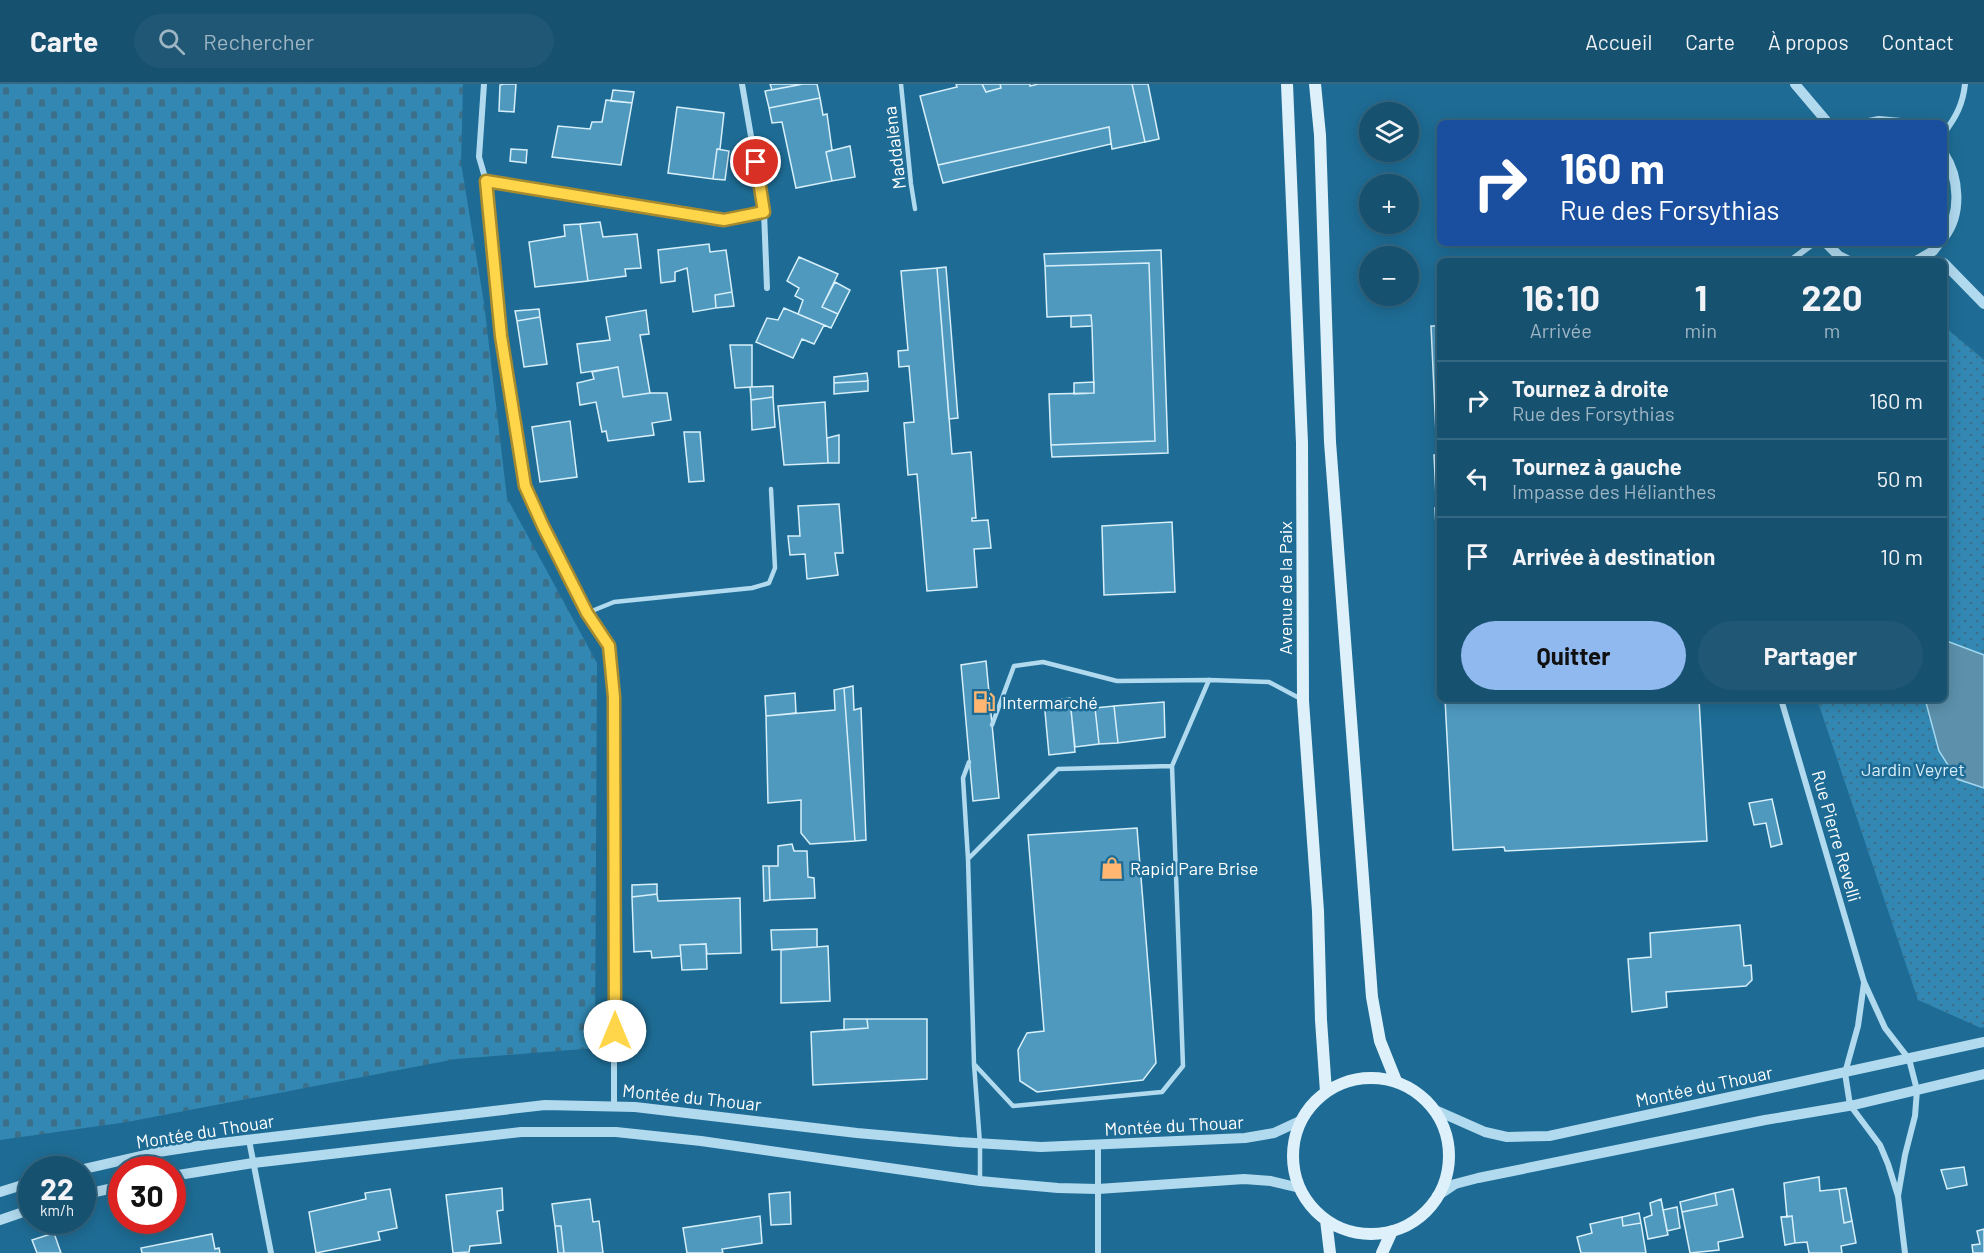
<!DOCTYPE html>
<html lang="fr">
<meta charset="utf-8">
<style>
:root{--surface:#165170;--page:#1f5775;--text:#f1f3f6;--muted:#9eb5c3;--line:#356883;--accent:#90b9f0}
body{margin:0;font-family:Barlow,sans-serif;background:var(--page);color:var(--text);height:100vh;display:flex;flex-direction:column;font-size:22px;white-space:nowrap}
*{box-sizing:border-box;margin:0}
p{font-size:20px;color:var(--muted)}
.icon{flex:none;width:33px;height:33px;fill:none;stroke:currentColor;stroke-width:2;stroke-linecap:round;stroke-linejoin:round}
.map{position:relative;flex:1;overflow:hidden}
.side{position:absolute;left:1437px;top:174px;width:510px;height:444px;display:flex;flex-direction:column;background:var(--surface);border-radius:9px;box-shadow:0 3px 15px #0003,0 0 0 2px var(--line)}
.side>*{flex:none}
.banner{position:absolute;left:1437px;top:36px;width:510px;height:126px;border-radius:9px;box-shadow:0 3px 15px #0003,0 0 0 2px var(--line);background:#1a4fa0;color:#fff;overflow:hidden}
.tools{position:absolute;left:1359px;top:18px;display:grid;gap:12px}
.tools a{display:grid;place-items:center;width:60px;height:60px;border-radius:50%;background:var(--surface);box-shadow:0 3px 15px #0003,0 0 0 2px var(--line);font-size:30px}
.speed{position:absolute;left:18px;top:1072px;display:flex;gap:12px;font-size:30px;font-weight:700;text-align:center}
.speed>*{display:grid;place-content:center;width:78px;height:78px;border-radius:50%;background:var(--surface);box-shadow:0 3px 15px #0003,0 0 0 2px var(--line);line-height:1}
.speed small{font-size:15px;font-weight:400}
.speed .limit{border:9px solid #d22;background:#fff;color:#111}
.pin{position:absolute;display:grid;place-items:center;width:51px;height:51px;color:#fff;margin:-26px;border:3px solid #fff;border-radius:50%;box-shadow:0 2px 6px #0007}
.me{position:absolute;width:66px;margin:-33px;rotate:0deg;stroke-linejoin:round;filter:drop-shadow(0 0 4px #0008)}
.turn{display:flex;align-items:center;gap:21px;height:126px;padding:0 24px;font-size:27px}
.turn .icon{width:78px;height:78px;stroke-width:2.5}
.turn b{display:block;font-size:42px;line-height:51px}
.eta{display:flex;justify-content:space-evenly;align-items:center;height:102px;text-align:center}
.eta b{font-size:36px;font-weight:700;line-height:42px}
.action{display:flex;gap:12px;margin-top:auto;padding:12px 24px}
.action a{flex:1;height:69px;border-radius:36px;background:var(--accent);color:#111;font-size:24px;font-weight:700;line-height:69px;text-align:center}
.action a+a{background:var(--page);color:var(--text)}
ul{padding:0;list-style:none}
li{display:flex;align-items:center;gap:18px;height:78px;padding:0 24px;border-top:2px solid var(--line)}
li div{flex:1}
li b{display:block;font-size:22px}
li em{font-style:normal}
header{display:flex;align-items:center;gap:36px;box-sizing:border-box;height:84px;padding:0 30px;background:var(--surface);border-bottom:2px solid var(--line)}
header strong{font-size:28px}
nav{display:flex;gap:33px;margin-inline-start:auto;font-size:21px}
.search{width:420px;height:54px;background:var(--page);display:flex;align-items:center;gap:15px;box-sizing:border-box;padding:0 21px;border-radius:33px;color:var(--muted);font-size:22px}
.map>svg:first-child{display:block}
.cemetery{fill:url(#cemetery-stones)}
.park{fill:url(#park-dots)}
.water{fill:#5c90ab;stroke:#a4d8f0;stroke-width:1.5}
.building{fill:#4f99bf;stroke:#d7effa;stroke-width:1.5}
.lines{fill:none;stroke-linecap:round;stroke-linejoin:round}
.service{stroke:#b1daef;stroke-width:4.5}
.minor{stroke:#b1daef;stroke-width:6}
.tertiary{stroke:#b1daef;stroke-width:10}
.secondary{stroke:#def1fb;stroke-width:12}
.route-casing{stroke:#a68a30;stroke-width:15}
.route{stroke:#ffd54a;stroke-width:10}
.labels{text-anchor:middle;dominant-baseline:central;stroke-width:5;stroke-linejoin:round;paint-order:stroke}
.street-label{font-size:18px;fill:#fff;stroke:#1e6c95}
.poi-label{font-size:18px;fill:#fff;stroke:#1e6c95;text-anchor:start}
.park-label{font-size:18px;fill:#d7effa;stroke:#1e6c95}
</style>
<header>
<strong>Carte</strong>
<div class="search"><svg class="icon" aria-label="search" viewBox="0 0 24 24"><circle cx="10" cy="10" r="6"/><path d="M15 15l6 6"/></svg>Rechercher</div>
<nav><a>Accueil</a><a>Carte</a><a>À propos</a><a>Contact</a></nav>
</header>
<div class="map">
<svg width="1984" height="1169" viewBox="0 0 1984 1169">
<defs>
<pattern id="cemetery-stones" width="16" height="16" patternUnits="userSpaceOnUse" patternTransform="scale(1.5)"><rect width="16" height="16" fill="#3288b3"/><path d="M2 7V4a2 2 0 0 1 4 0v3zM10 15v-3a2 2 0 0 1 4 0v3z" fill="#3c708a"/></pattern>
<pattern id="park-dots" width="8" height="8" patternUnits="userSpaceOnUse" patternTransform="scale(1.5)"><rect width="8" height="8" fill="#3288b3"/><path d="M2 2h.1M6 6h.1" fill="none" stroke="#3c708a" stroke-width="1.8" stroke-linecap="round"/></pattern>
</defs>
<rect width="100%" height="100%" fill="#1e6c95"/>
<path class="cemetery" d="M 0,0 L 463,0 L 461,79 L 484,219 L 507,414 L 597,579 L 595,964 L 456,975 L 127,1038 L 0,1056 Z"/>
<path class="park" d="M 1944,242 L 1984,276 L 1984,943 L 1981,944 L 1918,916 L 1817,615 L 1944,615 Z"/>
<path class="water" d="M 1944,556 L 1984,571 L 1984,704 L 1957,695 L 1939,667 L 1925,615 L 1944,615 Z"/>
<path class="building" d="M 504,0 L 516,0 L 514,28 L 499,27 L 500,1 Z
M 770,0 L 799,0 L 799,1 L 772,6 Z
M 817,0 L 820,14 L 769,24 L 765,7 L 803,0 Z
M 956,0 L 982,0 L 986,8 L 1001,4 L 1000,0 L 1030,0 L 1030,2 L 1038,0 L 1132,0 L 1145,58 L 1112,65 L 1109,43 L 938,81 L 920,12 L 957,3 Z
M 982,0 L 1000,0 L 1001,4 L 986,8 Z
M 1132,0 L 1148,0 L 1159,55 L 1145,58 Z
M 613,6 L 634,8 L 632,19 L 611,17 Z
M 820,14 L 823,31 L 827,30 L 832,66 L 826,68 L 832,97 L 796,104 L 782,38 L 772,39 L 769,24 Z
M 606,16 L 632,19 L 621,81 L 552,73 L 558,42 L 590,45 L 592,38 L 602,38 Z
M 677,23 L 724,29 L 720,65 L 717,65 L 713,95 L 668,89 Z
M 1109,43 L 1111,60 L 943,99 L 938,81 Z
M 850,62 L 855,93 L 832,97 L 826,68 Z
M 511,65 L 527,66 L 526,79 L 510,77 Z
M 717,65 L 729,67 L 725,96 L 713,95 Z
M 600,138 L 603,153 L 637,150 L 641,184 L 625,185 L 626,192 L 588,197 L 580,140 Z
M 580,140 L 588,197 L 535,203 L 529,158 L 565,152 L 564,141 Z
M 709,160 L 710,168 L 726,166 L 732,208 L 715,211 L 716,224 L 693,228 L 687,184 L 675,188 L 675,197 L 661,199 L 658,166 Z
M 1161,166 L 1168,369 L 1052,373 L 1051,361 L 1155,357 L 1149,179 L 1045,182 L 1044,170 Z
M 799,173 L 838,190 L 822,223 L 838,230 L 831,244 L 798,230 L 803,216 L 795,212 L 799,204 L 787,197 Z
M 1149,179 L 1155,357 L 1051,361 L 1049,310 L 1094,309 L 1092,242 L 1091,231 L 1047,233 L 1045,182 Z
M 946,183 L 958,334 L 949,335 L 937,184 Z
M 937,184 L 952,370 L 971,368 L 976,434 L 972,434 L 972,437 L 988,436 L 991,464 L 974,465 L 977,503 L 927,507 L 917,390 L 908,391 L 904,339 L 914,338 L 909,282 L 899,283 L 898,267 L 908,266 L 901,187 Z
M 835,198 L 850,206 L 838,230 L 822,223 Z
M 732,208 L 734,222 L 716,224 L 715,211 Z
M 784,224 L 824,241 L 814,260 L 802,255 L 793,274 L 756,258 L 767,234 L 778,236 Z
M 539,225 L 540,233 L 517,237 L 515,227 Z
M 646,226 L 649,250 L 640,251 L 650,309 L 623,313 L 618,283 L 581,289 L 577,260 L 610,256 L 606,233 Z
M 1091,231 L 1092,242 L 1071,243 L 1071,232 Z
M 540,233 L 547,280 L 524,283 L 517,237 Z
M 1431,242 L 1440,242 L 1440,371 L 1437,371 Z
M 730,261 L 752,261 L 752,303 L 735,304 Z
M 618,283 L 623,313 L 650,309 L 667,309 L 671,336 L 652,339 L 654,351 L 608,357 L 606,347 L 602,348 L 596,318 L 580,321 L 577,299 L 594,295 L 592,288 Z
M 867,289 L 868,297 L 834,299 L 834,293 Z
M 868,297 L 868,307 L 834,310 L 834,299 Z
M 1094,298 L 1094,309 L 1074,310 L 1074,299 Z
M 773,302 L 773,313 L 751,316 L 750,303 Z
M 773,313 L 775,343 L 752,346 L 751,316 Z
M 825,318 L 828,379 L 784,381 L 778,322 Z
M 570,337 L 577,393 L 540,398 L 532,343 Z
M 684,348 L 700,348 L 704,397 L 689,398 Z
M 839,351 L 839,379 L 828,379 L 827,354 Z
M 1434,371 L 1440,371 L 1440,412 L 1436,412 Z
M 839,420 L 843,469 L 835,469 L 838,491 L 807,495 L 805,470 L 790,471 L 788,452 L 800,452 L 798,422 Z
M 1435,424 L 1440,424 L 1440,516 Z
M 1172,438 L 1175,508 L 1104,511 L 1102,442 Z
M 986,577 L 999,714 L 973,717 L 961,581 Z
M 853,602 L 854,626 L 861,624 L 866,756 L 855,757 L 844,604 Z
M 844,604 L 855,757 L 810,760 L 801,749 L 801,716 L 768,719 L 766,632 L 835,626 L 834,606 Z
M 795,609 L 796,629 L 766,632 L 765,612 Z
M 1070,614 L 1075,668 L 1049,671 L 1044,617 Z
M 1445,615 L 1699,615 L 1707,757 L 1505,767 L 1504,763 L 1453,766 Z
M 1164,618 L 1165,653 L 1118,659 L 1114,622 Z
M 1114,622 L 1118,659 L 1099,660 L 1095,624 Z
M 1095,624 L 1099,660 L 1075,663 L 1071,626 Z
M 1772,715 L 1782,760 L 1771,763 L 1766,739 L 1754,741 L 1749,719 Z
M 1137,744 L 1156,979 L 1143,996 L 1037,1008 L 1020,997 L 1018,966 L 1027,949 L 1044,947 L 1028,751 Z
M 792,760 L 794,767 L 807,767 L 808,793 L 814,794 L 815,814 L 770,816 L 769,782 L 778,782 L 778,762 Z
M 763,782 L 769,782 L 770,816 L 764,817 Z
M 657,800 L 657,810 L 632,813 L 632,801 Z
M 657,810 L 658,817 L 740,814 L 741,869 L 707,870 L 706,860 L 680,861 L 681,872 L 652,874 L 651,867 L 634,868 L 632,813 Z
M 1740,841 L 1744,882 L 1751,881 L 1752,896 L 1746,902 L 1666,908 L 1667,923 L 1632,928 L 1628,875 L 1651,873 L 1650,849 Z
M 817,845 L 817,863 L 772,866 L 771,846 Z
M 706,860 L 707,885 L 682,886 L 680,861 Z
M 828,862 L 830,917 L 781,919 L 781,866 Z
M 844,935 L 867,935 L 868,944 L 844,946 Z
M 867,935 L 927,935 L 927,995 L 813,1001 L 811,948 L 868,944 Z
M 1964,1083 L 1967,1101 L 1947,1105 L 1941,1086 Z
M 1819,1093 L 1820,1107 L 1839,1105 L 1844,1139 L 1852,1137 L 1856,1159 L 1841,1162 L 1842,1169 L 1809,1169 L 1807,1158 L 1795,1159 L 1792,1132 L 1787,1133 L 1784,1099 Z
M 502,1104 L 503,1126 L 497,1127 L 501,1159 L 470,1162 L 469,1168 L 453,1169 L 446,1111 Z
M 1846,1104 L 1852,1137 L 1844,1139 L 1839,1105 Z
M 390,1105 L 397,1144 L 378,1148 L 380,1156 L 316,1169 L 309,1128 L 366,1115 L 365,1109 Z
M 1733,1105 L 1743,1153 L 1718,1158 L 1719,1166 L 1690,1169 L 1682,1128 L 1717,1121 L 1715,1109 Z
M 790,1108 L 791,1140 L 771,1141 L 769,1110 Z
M 1715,1109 L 1717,1121 L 1682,1128 L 1680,1118 Z
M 590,1115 L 593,1138 L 599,1137 L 603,1169 L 564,1169 L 561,1142 L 555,1142 L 552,1120 Z
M 1661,1115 L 1668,1151 L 1648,1155 L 1644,1134 L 1652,1131 L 1650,1119 Z
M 1677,1123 L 1680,1144 L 1667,1147 L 1663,1126 Z
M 1639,1129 L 1641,1139 L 1623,1142 L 1622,1133 Z
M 760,1132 L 762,1159 L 722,1165 L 723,1169 L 687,1169 L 683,1144 Z
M 1792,1132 L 1795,1159 L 1785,1161 L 1781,1133 Z
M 1622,1133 L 1623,1142 L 1641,1139 L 1646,1169 L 1581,1169 L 1577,1153 L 1592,1149 L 1590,1140 Z
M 555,1142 L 561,1142 L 564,1169 L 558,1169 Z
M 1984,1145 L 1984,1169 L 1973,1169 L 1972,1161 L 1980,1160 L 1977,1147 Z
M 54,1149 L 61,1169 L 37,1169 L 32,1156 Z
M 212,1150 L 215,1165 L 219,1164 L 220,1169 L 142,1169 L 141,1164 Z"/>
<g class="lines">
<path class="service" d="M 901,0 L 911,100 L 915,125
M 587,529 L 614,518 L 752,504 L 769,499 L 775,484 L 771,405
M 992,641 L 1014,582 L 1043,578 L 1117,597 L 1209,596 L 1269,598 L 1301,615
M 968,775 L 963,694 L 969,678
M 974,980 L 1013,1022 L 1162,1008 L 1183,982 L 1172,682
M 980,1097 L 980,1060 L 974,980 L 968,775 L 1058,685 L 1172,682 L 1209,596"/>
<path class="minor" d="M 484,0 L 479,73 L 486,97 L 501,252 L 525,402 L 543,443 L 587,529 L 609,562 L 614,613 L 614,1022
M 742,0 L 764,128 L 767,204
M 1944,49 C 1956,33 1963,20 1965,0
M 486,97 L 724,136 L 764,128
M 1790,177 L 1814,159
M 1781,615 L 1864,898 L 1885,944 L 1909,975 L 1917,1006 L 1915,1032 L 1905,1071 L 1898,1112
M 1864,899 L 1858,942 L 1845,989 L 1850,1021 L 1880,1061 L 1888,1080 L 1898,1112 L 1905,1169
M 249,1056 L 271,1169
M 1098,1061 L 1098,1169"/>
<path class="tertiary" d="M 1795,0 L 1828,39
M 1869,39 L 1879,37 L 1901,39
M 1944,70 C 1959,93 1962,130 1944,153
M 1826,159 L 1839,172 L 1849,177
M 1916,177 L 1933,167 L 1939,159
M 1944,179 L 1984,220
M 1433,1025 L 1485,1048 L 1507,1053 L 1549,1052 L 1984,958
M 79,1086 L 158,1068 L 204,1061 L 545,1021 L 635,1023 L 857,1049 L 958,1058 L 1041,1063 L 1245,1054 L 1274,1049 L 1302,1036
M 172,1092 L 253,1079 L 521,1048 L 616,1048 L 701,1057 L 980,1097 L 1058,1104 L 1098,1105 L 1244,1095 L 1271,1097 L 1300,1104
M 0,1108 L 32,1098
M 82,1111 L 122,1102
M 1437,1112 L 1455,1100 L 1478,1094 L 1765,1036 L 1854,1021 L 1984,990
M 0,1136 L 32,1125"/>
<path class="secondary" d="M 1287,0 L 1302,359 L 1303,617 L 1318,827 L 1321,936 L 1326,1008
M 1315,0 L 1320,51 L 1330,358 L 1372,913 L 1380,957 L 1396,997
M1293 1072a78 78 0 1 1 156 0a78 78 0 1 1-156 0Z
M 1326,1136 L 1330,1169
M 1382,1169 L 1392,1147"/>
</g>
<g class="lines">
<g class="route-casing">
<path id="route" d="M 615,947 L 614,613 L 609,562 L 587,529 L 543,442 L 525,402 L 501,252 L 486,97 L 724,136 L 764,128 L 756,78"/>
</g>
<use href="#route" class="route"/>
</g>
<defs>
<g id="fuel-bare" transform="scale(1.8)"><path d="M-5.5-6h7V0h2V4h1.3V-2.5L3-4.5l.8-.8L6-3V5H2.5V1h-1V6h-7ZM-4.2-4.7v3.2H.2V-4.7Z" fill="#feb670" stroke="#1e6c95" stroke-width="2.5" paint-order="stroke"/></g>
<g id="shop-bare" transform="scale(1.8)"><path d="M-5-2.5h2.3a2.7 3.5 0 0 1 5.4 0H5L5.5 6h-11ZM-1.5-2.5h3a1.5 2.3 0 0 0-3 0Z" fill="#feb670" stroke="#1e6c95" stroke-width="2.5" paint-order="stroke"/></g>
</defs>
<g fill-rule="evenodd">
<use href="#fuel-bare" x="984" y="618"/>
<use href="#shop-bare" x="1112" y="784"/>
</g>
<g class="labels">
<g class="street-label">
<text transform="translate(894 64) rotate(-97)">Maddaléna</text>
<text transform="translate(1285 504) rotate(-90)">Avenue de la Paix</text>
<text transform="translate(1837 752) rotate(74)">Rue Pierre Revelli</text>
<text transform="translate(1704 1002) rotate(-12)">Montée du Thouar</text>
<text transform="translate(692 1013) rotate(6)">Montée du Thouar</text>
<text transform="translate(1174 1041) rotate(-3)">Montée du Thouar</text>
<text transform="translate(205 1047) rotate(-9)">Montée du Thouar</text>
</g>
<g class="poi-label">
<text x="1002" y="618">Intermarché</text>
<text x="1130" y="784">Rapid Pare Brise</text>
</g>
<g class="park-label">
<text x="1913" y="685">Jardin Veyret</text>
</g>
</g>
</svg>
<div class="tools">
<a><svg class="icon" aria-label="layers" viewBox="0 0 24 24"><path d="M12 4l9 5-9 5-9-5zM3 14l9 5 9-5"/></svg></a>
<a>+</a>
<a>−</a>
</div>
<div class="speed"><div>22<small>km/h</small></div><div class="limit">30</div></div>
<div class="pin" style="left:756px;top:78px;background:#d93025"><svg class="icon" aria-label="arrive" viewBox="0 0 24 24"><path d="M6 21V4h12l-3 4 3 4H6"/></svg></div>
<svg class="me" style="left:615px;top:947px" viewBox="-20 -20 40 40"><circle r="19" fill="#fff"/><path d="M0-13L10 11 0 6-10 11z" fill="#ffd54a"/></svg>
<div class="banner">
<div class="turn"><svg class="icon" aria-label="right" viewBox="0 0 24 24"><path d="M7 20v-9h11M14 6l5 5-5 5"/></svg><div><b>160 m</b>Rue des Forsythias</div></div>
</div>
<section class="side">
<div class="eta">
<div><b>16:10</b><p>Arrivée</p></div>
<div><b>1</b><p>min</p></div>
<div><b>220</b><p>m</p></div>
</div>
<ul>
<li><svg class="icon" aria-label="right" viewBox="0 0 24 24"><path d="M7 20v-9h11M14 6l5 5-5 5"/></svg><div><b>Tournez à droite</b><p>Rue des Forsythias</p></div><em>160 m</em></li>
<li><svg class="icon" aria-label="left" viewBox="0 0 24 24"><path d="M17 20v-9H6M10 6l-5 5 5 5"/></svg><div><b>Tournez à gauche</b><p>Impasse des Hélianthes</p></div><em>50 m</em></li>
<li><svg class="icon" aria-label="arrive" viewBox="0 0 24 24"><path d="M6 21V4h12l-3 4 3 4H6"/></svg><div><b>Arrivée à destination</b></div><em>10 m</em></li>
</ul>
<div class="action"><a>Quitter</a><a>Partager</a></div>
</section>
</div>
